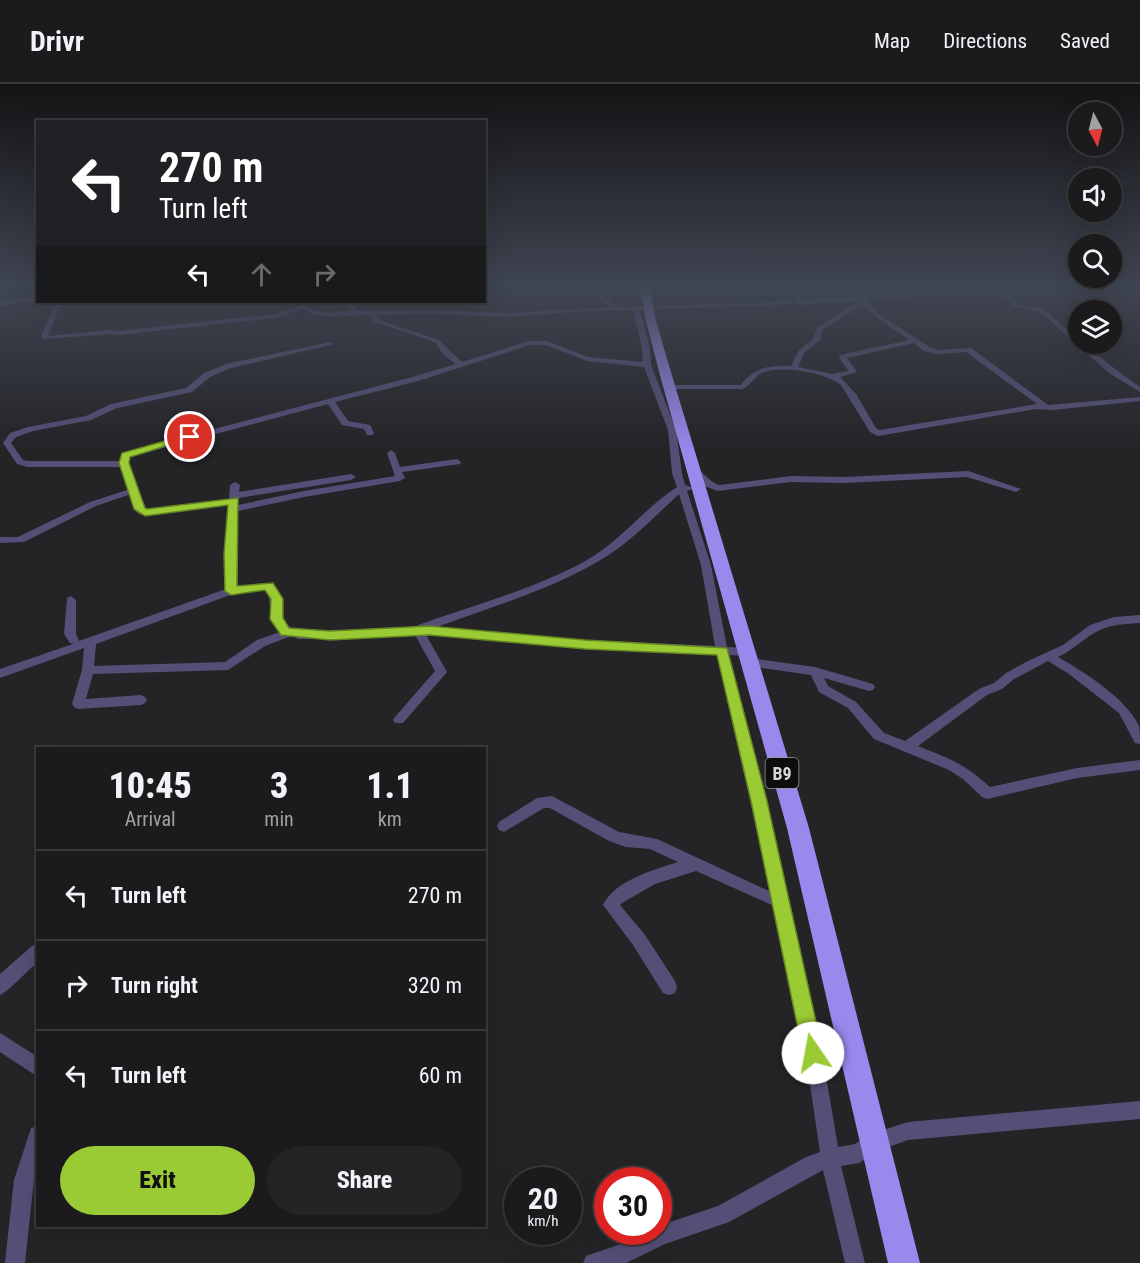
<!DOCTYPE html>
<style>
:root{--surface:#1b1a1c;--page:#242325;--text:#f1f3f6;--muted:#a0a1a3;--line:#39383b;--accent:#9acb35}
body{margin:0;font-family:"Roboto Condensed",sans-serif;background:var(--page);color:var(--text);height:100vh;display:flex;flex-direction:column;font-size:22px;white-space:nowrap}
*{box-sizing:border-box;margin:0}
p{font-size:20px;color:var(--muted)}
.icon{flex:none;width:33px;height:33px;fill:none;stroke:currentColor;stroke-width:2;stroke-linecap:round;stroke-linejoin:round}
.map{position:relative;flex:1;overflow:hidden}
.details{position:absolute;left:36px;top:663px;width:450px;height:480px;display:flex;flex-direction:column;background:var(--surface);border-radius:0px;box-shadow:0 6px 24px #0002,0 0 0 2px var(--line)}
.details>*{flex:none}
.top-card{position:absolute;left:36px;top:36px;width:450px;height:183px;border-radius:0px;box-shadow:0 6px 24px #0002,0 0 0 2px var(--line);background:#202124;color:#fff;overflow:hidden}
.needle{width:39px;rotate:173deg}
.controls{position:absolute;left:1068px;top:18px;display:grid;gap:12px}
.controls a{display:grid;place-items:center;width:54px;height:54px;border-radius:50%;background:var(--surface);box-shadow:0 6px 24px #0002,0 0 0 2px var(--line);font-size:30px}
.speed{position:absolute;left:504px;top:1083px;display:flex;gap:12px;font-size:30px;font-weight:700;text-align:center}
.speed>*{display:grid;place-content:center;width:78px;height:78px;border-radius:50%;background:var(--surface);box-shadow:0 6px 24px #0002,0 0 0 2px var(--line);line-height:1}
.speed small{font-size:15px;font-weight:400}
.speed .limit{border:9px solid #d22;background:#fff;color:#111}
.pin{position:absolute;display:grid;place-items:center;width:51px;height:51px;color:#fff;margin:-26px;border:3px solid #fff;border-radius:50%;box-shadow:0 2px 6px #0007}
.me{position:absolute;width:66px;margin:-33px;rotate:348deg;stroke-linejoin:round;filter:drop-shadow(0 0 4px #0008)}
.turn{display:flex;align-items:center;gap:21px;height:126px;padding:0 24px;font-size:27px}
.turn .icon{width:78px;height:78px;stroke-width:2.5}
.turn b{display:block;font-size:42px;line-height:51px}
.lanes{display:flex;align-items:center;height:57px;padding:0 24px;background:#0003;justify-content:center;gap:30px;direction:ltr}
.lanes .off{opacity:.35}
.eta{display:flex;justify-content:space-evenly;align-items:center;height:102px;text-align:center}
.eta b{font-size:36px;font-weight:800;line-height:42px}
.action{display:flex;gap:12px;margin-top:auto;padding:12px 24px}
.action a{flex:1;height:69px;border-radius:36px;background:var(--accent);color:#111;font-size:24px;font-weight:800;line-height:69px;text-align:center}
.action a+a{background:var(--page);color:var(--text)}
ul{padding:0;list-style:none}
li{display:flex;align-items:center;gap:18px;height:90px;padding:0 24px;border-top:2px solid var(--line)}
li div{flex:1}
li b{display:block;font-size:22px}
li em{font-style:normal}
header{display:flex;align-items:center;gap:36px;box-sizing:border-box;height:84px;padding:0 30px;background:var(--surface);border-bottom:2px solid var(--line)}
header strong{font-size:28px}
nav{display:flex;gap:33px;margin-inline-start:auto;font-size:21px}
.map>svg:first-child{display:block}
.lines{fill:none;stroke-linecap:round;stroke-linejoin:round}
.minor{fill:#554f78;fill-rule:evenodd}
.highway{fill:#9a88ed;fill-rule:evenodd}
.route{fill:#9acb35;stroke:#648422;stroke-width:1.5}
.labels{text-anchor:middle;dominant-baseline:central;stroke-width:6;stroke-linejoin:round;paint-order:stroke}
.shield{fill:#0d0d0e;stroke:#9a9a9c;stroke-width:1.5}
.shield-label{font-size:18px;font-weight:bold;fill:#d7d7d9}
</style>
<header>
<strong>Drivr</strong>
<nav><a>Map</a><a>Directions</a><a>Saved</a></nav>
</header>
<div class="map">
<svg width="1140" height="1179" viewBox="0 0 1140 1179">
<rect width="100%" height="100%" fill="#242326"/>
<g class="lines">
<path class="minor" d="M 484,203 L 489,203 L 484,205 Z
M 584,203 L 591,203 L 619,223 L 797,217 L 788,203 L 794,203 L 804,216 L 997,203 L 1037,203 L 1034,205 L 1003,207 L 1019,220 L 1044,225 L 1078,255 L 1078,260 L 1084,260 L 1115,285 L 1140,303 L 1140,308 L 1109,289 L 1040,228 L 1015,223 L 996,207 L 865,216 L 880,231 L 930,263 L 937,266 L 971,264 L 1048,321 L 1140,313 L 1140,317 L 1053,326 L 1036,325 L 878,352 L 870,348 L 841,301 C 828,289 782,281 764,288 C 755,291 751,301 743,305 L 670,305 L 666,303 L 670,301 L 741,301 C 754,283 770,281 791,282 L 799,266 L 813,255 L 817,244 L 858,217 L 806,220 L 803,222 L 800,220 L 640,226 L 650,264 L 651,281 L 676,346 L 682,389 L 685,401 L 694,404 L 687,407 L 711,481 L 727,563 L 746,564 L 752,568 L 746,572 L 729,571 C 769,734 812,897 838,1063 L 855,1060 L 868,1051 L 908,1038 L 1140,1017 L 1140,1035 L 908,1056 L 880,1066 L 859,1079 L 841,1082 L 865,1179 L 845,1179 L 823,1086 L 729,1138 L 665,1160 L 626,1179 L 583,1179 L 586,1172 L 618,1161 L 647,1148 L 658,1148 L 658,1142 L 718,1122 L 806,1073 L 820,1068 L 808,987 L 774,822 L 696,787 L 655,800 L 622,819 L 620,821 L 645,851 L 675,897 L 677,903 L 675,909 L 669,911 L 663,909 L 633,861 L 603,821 C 615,796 654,786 678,778 L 650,765 L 626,763 L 609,757 L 550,724 L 544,724 L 504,748 L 499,746 L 497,742 L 499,738 L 537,714 L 552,712 L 619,748 L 657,755 L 771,808 L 717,571 L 585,564 L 426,551 L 447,588 L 403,639 L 395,639 L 393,636 L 395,633 L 435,587 L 415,551 L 299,555 L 291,552 L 265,562 L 228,586 L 93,590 L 86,615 L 141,611 L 145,613 L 147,616 L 145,619 L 141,621 L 78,625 L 74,623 L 72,620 L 82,586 L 84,564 L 0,594 L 0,585 L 73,560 L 70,559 L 64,550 L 67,514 L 71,512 L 76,516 L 76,550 L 79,557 L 226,505 L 225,470 L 229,420 L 141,431 L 136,428 L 131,410 L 96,422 L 24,458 L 0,459 L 0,453 L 18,453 L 90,418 L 130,405 L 121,383 L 27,383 L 17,380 L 3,359 L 10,349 L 28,343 L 86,332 L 111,320 L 186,304 L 204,289 L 226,280 L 330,258 L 334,260 L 231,284 L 210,293 L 192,308 L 117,324 L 91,336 L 33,347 L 16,353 L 11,359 L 23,376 L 27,377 L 120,377 L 122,369 L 412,293 L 456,280 L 443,270 L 435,258 L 375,238 L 368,231 C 350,231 316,237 303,225 L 275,234 L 119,251 L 110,250 L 43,255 L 41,252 L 56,218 L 62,218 L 48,252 L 110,246 L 119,247 L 274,230 L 300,222 L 296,218 L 302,218 C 318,232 331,228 352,227 L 344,218 L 350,218 L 356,225 L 367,227 L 433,226 L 507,229 L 611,223 ZM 862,221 L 876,233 L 909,256 L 840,271 L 839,273 L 848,287 L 832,290 L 798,283 L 804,269 L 820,256 L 822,246 ZM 633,226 L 642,264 L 643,278 L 588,273 L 547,257 L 529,257 L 462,278 L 449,266 L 439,256 L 379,236 L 375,231 L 433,230 L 507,233 L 570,228 ZM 914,259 L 924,267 L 937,270 L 966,268 L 1037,320 L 879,346 L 876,344 L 856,310 L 840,293 L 857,288 L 847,274 ZM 530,261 L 546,261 L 587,277 L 644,283 L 668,346 L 672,389 L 677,403 C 646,423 624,453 592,473 C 542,503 474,521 418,541 L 417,544 L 299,547 C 274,540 286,520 273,499 L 236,503 L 235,470 L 238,427 L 304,413 L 400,397 L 405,394 L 402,388 L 460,380 L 461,378 L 457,375 L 400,383 L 395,369 L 391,366 L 387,369 L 395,392 L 304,407 L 238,421 L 239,414 L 351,396 L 356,393 L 351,390 L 239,408 L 240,401 L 235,398 L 230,401 L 229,415 L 145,425 L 128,379 L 129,373 L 328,320 L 342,341 L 364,345 L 367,351 L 373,351 L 374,349 L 370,341 L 348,337 L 335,318 L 418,297 ZM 679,410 L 701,481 L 715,562 L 585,556 L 434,544 C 489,524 547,507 597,478 C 628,461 653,434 679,410 ZM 266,505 C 273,519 267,536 280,548 L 257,556 L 225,578 L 94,582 L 96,560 L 233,510 Z
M 644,203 L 683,203 L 684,204 L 681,206 L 646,206 Z
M 38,212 L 38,216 L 0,222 L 0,218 Z
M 694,383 C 704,387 707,397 719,401 L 791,392 L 844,393 L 968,387 L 1021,405 L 1016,408 L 967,393 L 844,399 L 791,398 L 718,407 L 704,402 L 690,386 Z
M 1140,531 L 1140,539 C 1126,540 1111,540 1098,547 C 1084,554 1073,566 1058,573 C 1084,588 1126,614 1139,642 C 1140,647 1140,654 1140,660 L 1135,659 L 1119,629 L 1069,590 L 1048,577 L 1014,595 L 1002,605 L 987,611 L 918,662 C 948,674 965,680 990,703 L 1077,684 L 1140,676 L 1140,686 L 1077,694 L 987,715 L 982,713 L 963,695 L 949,686 L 874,655 L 848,624 L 819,608 L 811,591 L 749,582 L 743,578 L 749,574 L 815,583 L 873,600 L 875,603 L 873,606 L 869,607 L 824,594 L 828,602 L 856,618 L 884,649 L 905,657 L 979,605 L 994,599 L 1006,589 L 1028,577 L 1063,561 L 1090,541 L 1114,533 Z
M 38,860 L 38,878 C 28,886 8,908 0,911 L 0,890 L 32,862 Z
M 0,949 L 38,973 L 38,993 L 0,968 Z
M 38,1042 L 38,1084 L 34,1096 L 25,1179 L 5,1179 L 14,1096 L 31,1044 Z"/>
<path class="highway" d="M 640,203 L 650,203 L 656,237 L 673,295 L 809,744 L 920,1179 L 888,1179 L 787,744 L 661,295 L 646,237 Z"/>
</g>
<linearGradient id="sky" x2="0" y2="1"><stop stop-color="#141315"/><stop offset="0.55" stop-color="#3f4552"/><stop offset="1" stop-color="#3f4552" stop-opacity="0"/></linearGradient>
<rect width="1140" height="368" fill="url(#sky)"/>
<path class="route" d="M 186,351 L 195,353 L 130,373 L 129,379 L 145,424 L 147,425 L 238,414 L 237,502 L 273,499 L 283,515 L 283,534 L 289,544 L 330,547 L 429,542 L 585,556 L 727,564 L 767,717 L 823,969 L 820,977 L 813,980 L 806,977 L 803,969 L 751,717 L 717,571 L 585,565 L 429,551 L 330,556 L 281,551 L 270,535 L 271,515 L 265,506 L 231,511 L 225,507 L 224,470 L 228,421 L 145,432 L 134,425 L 119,379 L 122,369 Z"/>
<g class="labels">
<rect class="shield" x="765.5" y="674" width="33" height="30" rx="4.5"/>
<g class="shield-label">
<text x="782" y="689">B9</text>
</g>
</g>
</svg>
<div class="controls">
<a><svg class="needle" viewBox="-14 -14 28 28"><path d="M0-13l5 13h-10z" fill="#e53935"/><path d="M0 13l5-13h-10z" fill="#a0a1a3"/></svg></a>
<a><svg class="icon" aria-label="sound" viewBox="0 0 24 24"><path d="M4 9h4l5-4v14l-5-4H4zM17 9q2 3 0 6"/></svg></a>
<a><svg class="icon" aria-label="search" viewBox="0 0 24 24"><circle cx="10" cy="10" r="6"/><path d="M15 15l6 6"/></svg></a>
<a><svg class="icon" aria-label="layers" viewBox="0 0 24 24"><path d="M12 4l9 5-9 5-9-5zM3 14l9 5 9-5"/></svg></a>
</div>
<div class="speed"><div>20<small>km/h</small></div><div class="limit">30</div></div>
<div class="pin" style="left:190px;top:353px;background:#d93025"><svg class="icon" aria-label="arrive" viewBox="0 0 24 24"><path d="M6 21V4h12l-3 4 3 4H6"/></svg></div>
<svg class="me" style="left:813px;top:969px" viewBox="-20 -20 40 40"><circle r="19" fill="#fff"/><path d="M0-13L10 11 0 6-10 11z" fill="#9acb35"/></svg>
<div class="top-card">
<div class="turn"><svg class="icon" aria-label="left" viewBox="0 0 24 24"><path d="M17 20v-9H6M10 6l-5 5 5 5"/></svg><div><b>270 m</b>Turn left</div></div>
<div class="lanes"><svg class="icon" aria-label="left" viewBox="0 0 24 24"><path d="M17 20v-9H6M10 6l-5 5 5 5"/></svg><svg class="icon off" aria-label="ahead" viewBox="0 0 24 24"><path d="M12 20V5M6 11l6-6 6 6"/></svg><svg class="icon off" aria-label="right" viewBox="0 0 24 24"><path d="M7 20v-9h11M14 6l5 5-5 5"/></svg></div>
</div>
<section class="details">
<div class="eta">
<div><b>10:45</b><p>Arrival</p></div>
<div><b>3</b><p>min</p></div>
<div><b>1.1</b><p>km</p></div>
</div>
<ul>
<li><svg class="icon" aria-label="left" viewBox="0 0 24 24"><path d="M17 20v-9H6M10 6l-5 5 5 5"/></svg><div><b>Turn left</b></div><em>270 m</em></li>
<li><svg class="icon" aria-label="right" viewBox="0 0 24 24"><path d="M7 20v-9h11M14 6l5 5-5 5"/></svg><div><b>Turn right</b></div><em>320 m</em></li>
<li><svg class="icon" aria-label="left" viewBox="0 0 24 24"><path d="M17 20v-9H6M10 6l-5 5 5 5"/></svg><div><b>Turn left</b></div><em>60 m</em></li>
</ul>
<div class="action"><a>Exit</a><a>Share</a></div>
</section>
</div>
